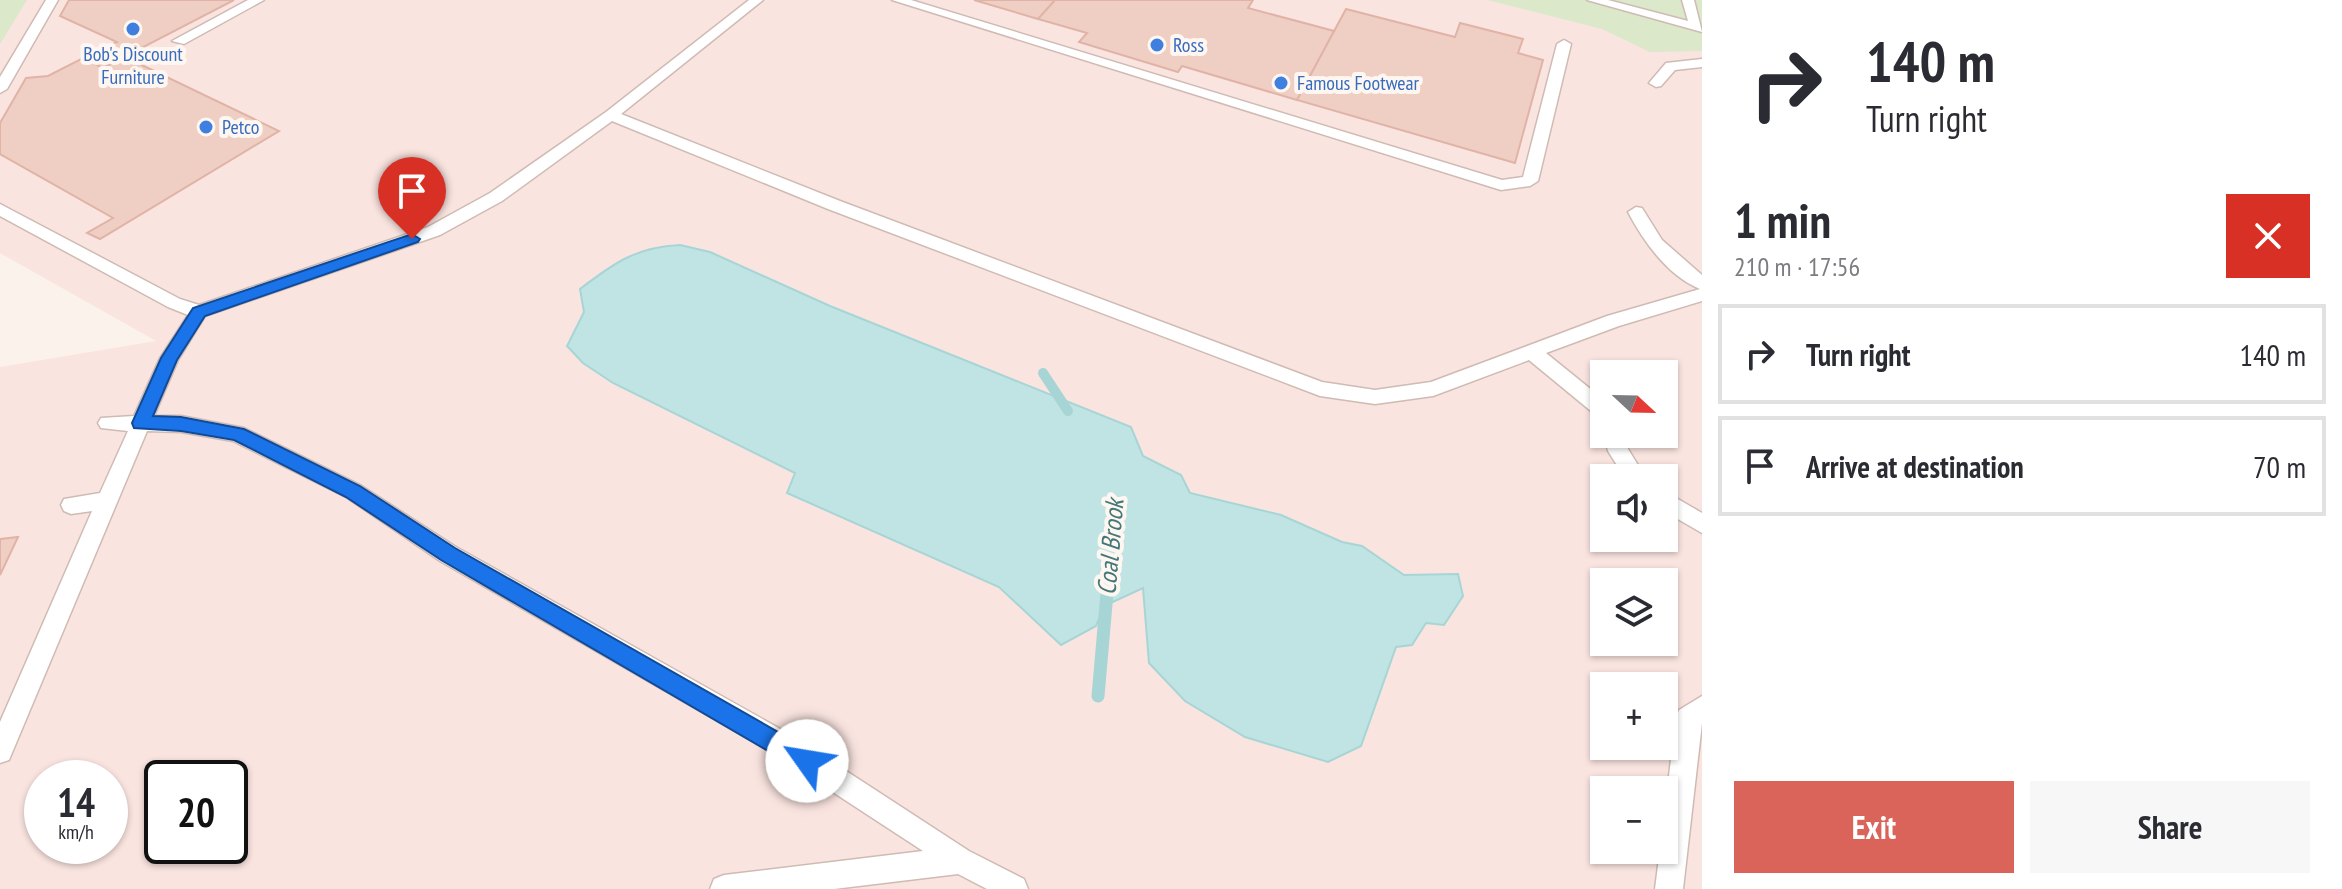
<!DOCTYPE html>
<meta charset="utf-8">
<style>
:root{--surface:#fff;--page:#f7f7f7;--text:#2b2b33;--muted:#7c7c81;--line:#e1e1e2;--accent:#db645a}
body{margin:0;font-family:"PT Sans Narrow",sans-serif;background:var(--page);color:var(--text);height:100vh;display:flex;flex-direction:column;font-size:30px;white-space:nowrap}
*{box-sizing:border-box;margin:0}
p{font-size:26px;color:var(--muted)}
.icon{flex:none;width:44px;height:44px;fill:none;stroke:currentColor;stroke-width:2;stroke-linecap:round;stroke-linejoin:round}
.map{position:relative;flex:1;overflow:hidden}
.sheet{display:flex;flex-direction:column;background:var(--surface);width:640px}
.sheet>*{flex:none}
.top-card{background:#fff;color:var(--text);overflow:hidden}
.needle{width:52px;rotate:112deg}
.fabs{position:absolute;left:1590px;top:360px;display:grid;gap:16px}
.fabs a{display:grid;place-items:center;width:88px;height:88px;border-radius:0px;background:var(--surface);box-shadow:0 2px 6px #0004;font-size:40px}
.speed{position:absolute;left:24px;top:760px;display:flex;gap:16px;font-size:40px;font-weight:700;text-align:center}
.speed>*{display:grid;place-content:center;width:104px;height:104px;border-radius:50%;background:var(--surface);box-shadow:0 2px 6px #0004;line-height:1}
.speed small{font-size:20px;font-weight:400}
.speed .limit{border:4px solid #111;border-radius:12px;background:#fff;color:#111}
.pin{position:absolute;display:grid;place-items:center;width:68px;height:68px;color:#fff;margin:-82px -34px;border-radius:50% 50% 50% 0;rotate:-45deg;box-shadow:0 0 8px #0007}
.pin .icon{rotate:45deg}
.me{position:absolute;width:88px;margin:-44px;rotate:302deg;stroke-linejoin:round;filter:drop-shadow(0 0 6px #0008)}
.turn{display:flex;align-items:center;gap:28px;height:168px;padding:0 32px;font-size:36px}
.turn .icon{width:104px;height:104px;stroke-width:2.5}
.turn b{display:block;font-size:56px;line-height:68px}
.round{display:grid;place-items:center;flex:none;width:84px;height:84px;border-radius:0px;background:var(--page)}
.summary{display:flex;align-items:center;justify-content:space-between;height:136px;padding:0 32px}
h1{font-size:48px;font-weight:700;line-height:60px}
.button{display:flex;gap:16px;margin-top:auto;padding:16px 32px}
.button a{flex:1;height:92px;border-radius:0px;background:var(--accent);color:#fff;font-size:32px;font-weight:700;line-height:92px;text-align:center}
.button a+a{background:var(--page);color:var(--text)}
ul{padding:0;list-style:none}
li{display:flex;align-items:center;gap:24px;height:100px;margin:0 16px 12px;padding:0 16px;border:4px solid var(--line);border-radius:0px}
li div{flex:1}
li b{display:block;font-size:30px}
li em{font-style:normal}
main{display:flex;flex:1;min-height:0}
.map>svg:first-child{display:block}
.commercial{fill:#fae4e0;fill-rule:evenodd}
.green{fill:#dbe8c9}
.water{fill:#c0e4e4;stroke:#a7d5d5;stroke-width:2}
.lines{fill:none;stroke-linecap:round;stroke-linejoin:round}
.stream-far1{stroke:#a7d5d5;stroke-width:10}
.stream{stroke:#a7d5d5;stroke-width:13}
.building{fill:#efcfc4;stroke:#e0b3a6;stroke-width:2}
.service-casing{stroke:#cfbbb3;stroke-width:3}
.service{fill:#fff;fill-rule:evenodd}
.route{fill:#1a73e8;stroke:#114b97;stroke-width:2}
.shop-dot{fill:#3f7fe0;stroke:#fef7f1;stroke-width:3}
.labels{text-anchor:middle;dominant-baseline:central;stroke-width:8;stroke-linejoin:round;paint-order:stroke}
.far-shop-label{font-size:20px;fill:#366cbe;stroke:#fef7f1;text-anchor:start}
.water-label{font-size:26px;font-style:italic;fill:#437778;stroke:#fef7f1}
</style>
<main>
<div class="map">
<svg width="1702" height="889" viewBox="0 0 1702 889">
<rect width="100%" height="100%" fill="#fbf2eb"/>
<path class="commercial" d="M 0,0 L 1550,0 L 1702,38 L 1702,889 L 0,889 L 0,367 L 156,341 L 0,253 ZM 1604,374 L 1664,374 L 1664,434 L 1604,434 ZM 1604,478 L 1664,478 L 1664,538 L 1604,538 ZM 1604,582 L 1664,582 L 1664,642 L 1604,642 ZM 1604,686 L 1664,686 L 1664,746 L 1604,746 ZM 42,778 L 110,778 L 110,846 L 42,846 ZM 162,778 L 230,778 L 230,846 L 162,846 ZM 1604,790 L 1664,790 L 1664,850 L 1604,850 Z"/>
<path class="green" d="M 0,0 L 27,0 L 0,44 Z
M 1487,0 L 1702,0 L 1702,51 L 1650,52 L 1602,29 Z"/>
<path class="water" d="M 680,245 L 710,252 L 830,306 L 1131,427 L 1143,456 L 1181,475 L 1190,493 L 1281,515 L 1342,542 L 1362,546 L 1404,575 L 1458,574 L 1463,596 L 1444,625 L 1426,623 L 1412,645 L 1396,647 L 1361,746 L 1328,762 L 1245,737 L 1185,701 L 1149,663 L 1143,588 L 1104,606 L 1096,626 L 1061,645 L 999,587 L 787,493 L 795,473 L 613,383 L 583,363 L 567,346 L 584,312 L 580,289 C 614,263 636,247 680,245 Z"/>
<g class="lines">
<path class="stream-far1" d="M 1043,373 L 1068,411"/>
<path class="stream" d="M 1098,696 L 1107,593"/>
</g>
<path class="building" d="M 69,0 L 234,0 L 103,68 L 83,58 L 117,42 L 60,16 Z
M 974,0 L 1055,0 L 1038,19 Z
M 1055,0 L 1253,0 L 1248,8 L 1334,31 L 1297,100 L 1182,66 L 1178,72 L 1079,42 L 1087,33 L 1038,19 Z
M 1346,9 L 1455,37 L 1460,23 L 1523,39 L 1518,53 L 1543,60 L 1515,163 L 1297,100 Z
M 125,57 L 279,131 L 100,239 L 87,233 L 113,218 L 0,154 L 0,123 L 26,78 L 48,76 L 83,58 L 103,68 Z
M 18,537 L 0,575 L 0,539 Z"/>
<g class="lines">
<g class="service-casing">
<path id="service" d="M 46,0 L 58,0 L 7,89 L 0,93 L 0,77 Z
M 248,0 L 264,0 L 184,44 L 172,41 Z
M 749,0 L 763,0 L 621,114 L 840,201 L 1322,382 L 1375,390 L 1431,382 L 1607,316 L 1700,289 C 1668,276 1644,242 1628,212 L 1636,207 L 1642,208 L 1662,240 L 1702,275 L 1702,301 L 1619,326 L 1546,353 L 1604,400 L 1604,419 L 1597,416 L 1529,360 L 1433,396 L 1375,404 L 1320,396 L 828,209 L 612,121 L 502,201 L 440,235 L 205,316 L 178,360 L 154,416 L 181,416 L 244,428 L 360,485 L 456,547 L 791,735 L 969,851 L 1024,879 L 1028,889 L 987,889 L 958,874 L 834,889 L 710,889 L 714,879 L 724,875 L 923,851 L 773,753 L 440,561 L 346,497 L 233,441 L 181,432 L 147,431 L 9,760 L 0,763 L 0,722 L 92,511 L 71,514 L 64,511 L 61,505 L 64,499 L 100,493 L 128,431 L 101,428 L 98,423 L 101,418 L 134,416 L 160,358 L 188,315 L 168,307 L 0,216 L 0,204 L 180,299 L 199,305 L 428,227 L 490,193 L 606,112 Z
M 892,0 L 911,0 L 1502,180 L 1523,177 L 1557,44 L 1564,40 L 1571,44 L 1538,181 L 1530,186 L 1501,190 Z
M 1587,0 L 1608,0 L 1688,21 L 1682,0 L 1694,0 L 1702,32 Z
M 1702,59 L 1702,67 L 1675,70 L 1661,86 L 1656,87 L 1649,83 L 1666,63 Z
M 1604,434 L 1624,434 L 1628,449 L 1646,478 L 1625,478 L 1608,451 Z
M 1664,491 L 1702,513 L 1702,533 L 1664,511 Z
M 1702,696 L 1702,723 L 1683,889 L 1655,889 L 1660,850 L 1664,850 L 1664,817 L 1676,718 L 1679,710 Z"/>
</g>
<use href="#service" class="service"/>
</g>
<path class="route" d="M 412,234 L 420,239 L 418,242 L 205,316 L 177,360 L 153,416 L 181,417 L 244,429 L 360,486 L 455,548 L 815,753 L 819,761 L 815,769 L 807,772 L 799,769 L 441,560 L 346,497 L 234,440 L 181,431 L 134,428 L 132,423 L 161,358 L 193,308 Z"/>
<g class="shop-dot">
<circle cx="133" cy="29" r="8"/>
<circle cx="1157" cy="45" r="8"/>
<circle cx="1281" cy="83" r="8"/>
<circle cx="206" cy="127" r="8"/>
</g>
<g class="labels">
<g class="far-shop-label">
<text x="1173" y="45">Ross</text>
<text x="133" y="54" text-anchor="middle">Bob's Discount<tspan x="133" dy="23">Furniture</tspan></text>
<text x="1297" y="83">Famous Footwear</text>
<text x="222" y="127">Petco</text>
</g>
<g class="water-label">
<text transform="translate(1110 547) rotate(-85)">Coal Brook</text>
</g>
</g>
</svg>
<div class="fabs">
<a><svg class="needle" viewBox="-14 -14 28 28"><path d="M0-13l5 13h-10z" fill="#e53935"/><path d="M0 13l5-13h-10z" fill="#7c7c81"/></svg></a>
<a><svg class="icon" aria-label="sound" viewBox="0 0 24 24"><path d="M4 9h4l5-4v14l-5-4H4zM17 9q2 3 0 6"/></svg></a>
<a><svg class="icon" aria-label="layers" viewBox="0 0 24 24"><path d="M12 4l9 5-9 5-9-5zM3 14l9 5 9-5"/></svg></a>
<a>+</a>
<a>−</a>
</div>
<div class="speed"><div>14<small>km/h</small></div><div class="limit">20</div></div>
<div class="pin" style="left:412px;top:239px;background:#d93025"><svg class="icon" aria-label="arrive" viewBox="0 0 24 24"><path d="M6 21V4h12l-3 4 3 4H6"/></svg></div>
<svg class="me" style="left:807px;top:761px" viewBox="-20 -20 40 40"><circle r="19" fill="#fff"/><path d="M0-13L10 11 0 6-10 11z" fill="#1a73e8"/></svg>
</div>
<section class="sheet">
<div class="top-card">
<div class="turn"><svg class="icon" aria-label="right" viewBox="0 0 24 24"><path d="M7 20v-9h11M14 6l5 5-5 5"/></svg><div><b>140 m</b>Turn right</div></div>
</div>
<div class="summary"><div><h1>1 min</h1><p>210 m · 17:56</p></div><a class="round" style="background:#d93025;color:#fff"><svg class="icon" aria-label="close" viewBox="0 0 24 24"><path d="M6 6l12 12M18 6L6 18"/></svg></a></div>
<ul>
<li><svg class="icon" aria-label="right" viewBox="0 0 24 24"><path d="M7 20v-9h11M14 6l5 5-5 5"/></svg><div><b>Turn right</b></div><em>140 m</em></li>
<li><svg class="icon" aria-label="arrive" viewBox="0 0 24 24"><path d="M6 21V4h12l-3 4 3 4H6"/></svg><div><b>Arrive at destination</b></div><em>70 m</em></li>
</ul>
<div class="button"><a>Exit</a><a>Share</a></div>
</section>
</main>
